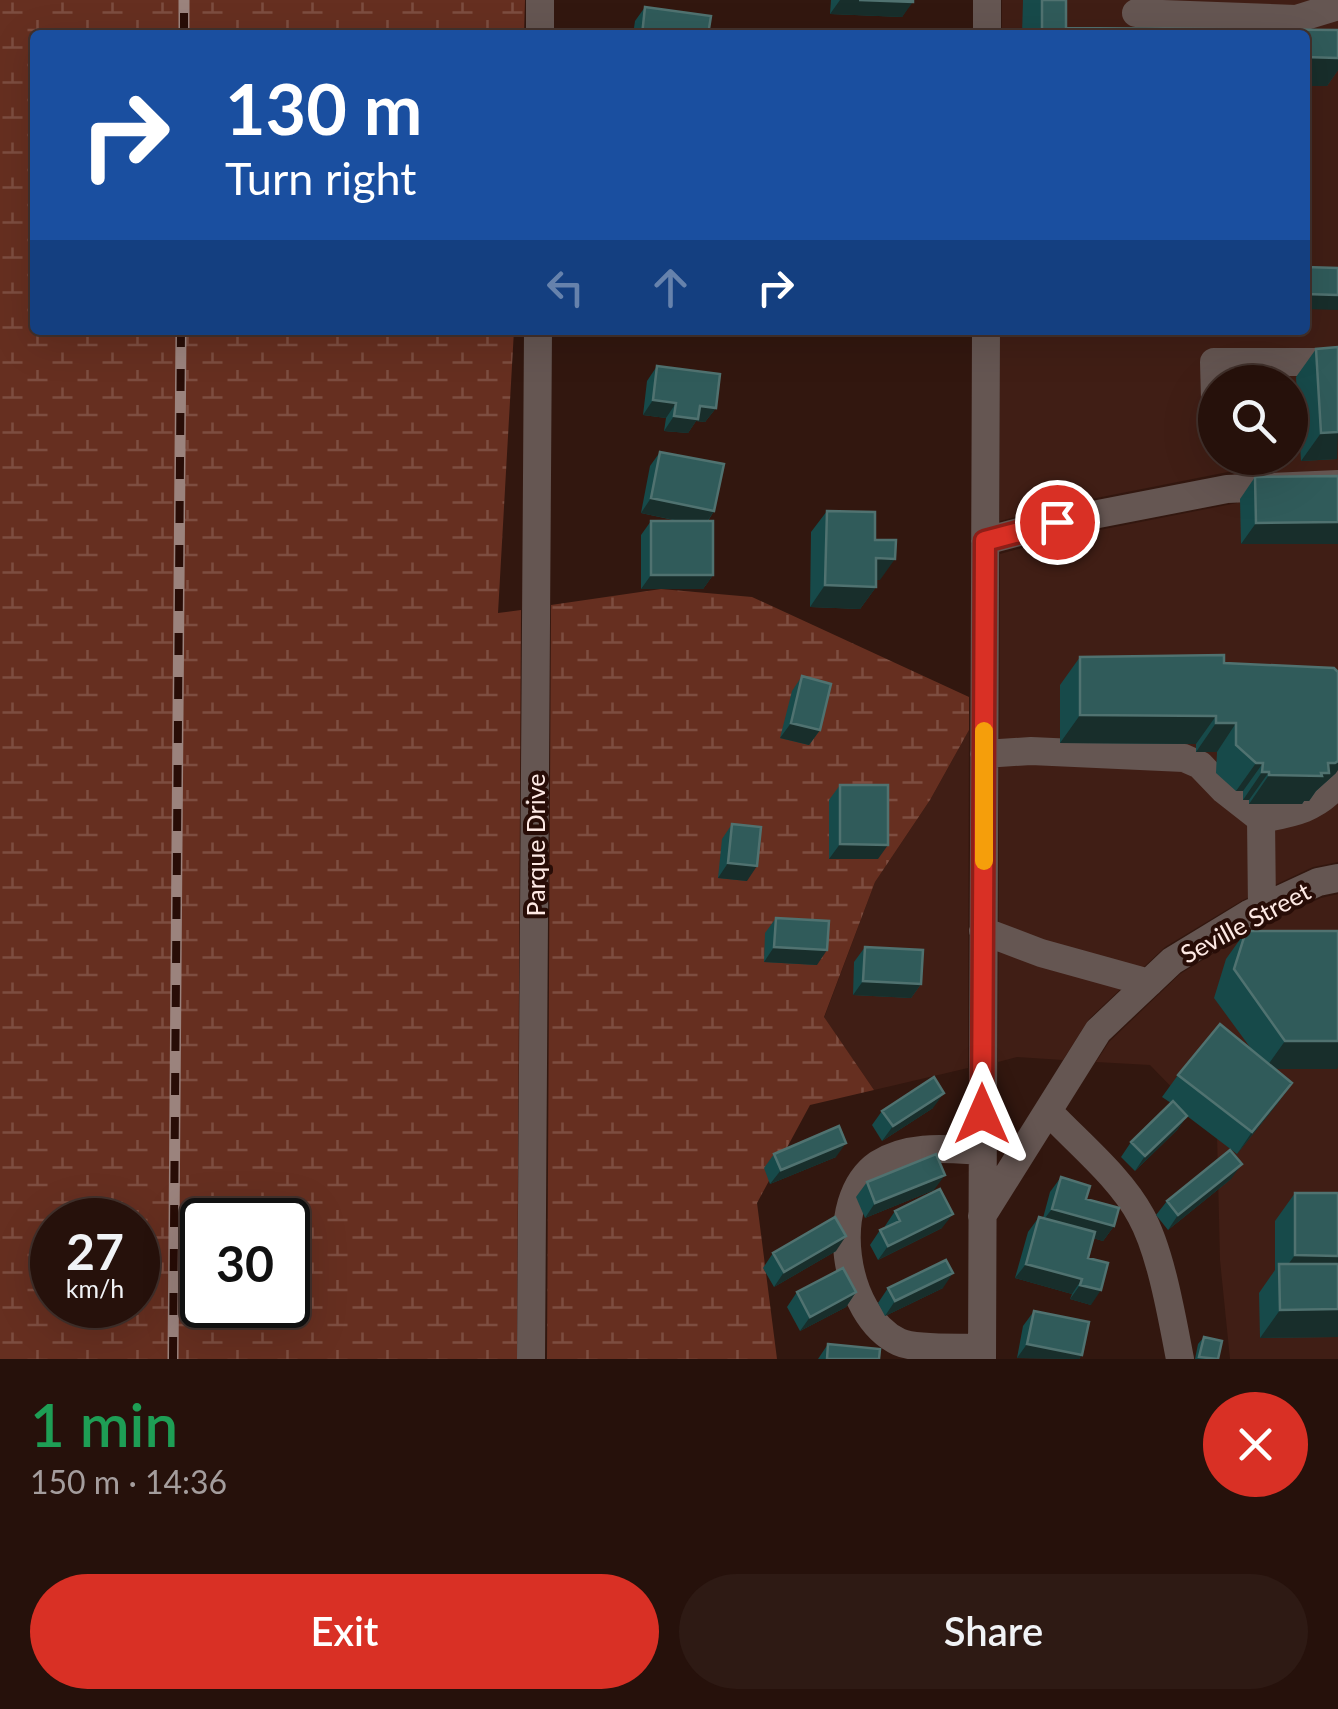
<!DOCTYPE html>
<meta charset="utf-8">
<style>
:root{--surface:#26110b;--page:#2e1a14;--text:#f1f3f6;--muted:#a49d9d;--line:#42312c;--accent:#d93025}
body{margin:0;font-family:Lato,sans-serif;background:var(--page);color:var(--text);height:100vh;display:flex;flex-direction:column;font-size:38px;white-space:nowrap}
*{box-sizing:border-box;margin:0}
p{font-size:32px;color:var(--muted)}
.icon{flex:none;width:55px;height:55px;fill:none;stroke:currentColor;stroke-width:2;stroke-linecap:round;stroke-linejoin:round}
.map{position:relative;height:1359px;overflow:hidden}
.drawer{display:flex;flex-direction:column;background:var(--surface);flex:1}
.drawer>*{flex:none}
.top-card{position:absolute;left:30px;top:30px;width:1280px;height:305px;border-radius:10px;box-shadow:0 10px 40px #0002,0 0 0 2px var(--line);background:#1a4fa0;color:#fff;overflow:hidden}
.buttons{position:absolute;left:1198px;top:365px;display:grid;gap:20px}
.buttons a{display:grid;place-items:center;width:110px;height:110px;border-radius:50%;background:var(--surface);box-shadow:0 10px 40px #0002,0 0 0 2px var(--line);font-size:50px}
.speed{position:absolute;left:30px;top:1198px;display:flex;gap:20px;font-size:50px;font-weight:700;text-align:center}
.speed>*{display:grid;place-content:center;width:130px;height:130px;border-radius:50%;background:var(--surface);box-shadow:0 10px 40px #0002,0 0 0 2px var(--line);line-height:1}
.speed small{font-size:25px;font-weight:400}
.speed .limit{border:5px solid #111;border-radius:15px;background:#fff;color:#111}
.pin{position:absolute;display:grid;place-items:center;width:85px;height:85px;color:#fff;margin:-42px;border:5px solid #fff;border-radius:50%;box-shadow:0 2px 10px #0007}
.me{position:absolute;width:110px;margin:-55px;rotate:0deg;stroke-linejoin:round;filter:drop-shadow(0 0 8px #0008)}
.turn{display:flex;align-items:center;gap:35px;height:210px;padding:0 30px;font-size:45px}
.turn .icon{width:130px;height:130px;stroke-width:2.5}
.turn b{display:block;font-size:70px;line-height:85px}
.lanes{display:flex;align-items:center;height:95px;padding:0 30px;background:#0003;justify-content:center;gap:50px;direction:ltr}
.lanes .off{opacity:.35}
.round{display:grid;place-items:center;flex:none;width:105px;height:105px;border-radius:52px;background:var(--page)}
.head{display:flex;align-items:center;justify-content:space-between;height:170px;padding:0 30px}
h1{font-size:60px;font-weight:600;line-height:75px;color:#1e9e55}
.primary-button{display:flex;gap:20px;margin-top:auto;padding:20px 30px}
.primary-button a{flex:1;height:115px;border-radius:60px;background:var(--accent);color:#fff;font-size:40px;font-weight:600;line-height:115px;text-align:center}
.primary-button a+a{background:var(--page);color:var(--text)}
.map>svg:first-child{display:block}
.built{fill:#401e15;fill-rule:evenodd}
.wetland{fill:url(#wetland-marsh);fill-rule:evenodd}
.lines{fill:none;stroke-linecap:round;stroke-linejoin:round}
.minor{stroke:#655652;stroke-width:28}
.rail-casing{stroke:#9b837d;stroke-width:11}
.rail{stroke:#280d07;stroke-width:8;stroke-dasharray:22;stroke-linecap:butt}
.wall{fill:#174a4a}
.shaded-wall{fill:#182e2b}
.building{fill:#305b5a;stroke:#507270;stroke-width:2.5}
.route-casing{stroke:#8d1f18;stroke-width:25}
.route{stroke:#d93025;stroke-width:18}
.slow{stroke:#f59e0b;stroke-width:18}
.labels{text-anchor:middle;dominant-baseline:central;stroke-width:8;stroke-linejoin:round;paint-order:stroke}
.street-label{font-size:25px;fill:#feeae5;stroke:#280d07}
</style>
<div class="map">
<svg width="1338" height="1359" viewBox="0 0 1338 1359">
<defs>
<pattern id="wetland-marsh" width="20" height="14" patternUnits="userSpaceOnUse" patternTransform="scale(2.5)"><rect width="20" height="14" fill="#662f20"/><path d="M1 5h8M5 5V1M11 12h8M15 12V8" fill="none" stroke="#7d4d40"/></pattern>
</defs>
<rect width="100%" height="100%" fill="#32170f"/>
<path class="built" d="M 1002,0 L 1338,0 L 1338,862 L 1313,867 L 1243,900 L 1165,947 L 1089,1019 L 1063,1060 L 1017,1057 L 998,1062 L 1000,554 L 1059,538 L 1237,503 L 1233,471 L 1056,506 L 1000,521 L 1000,330 L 1305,330 L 1305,35 L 1002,35 ZM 1215,382 L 1290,382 L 1290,458 L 1215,458 Z
M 969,730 L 968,1068 L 874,1090 L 824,1018 L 875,882 L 930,800 Z
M 1338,894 L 1338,1359 L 1230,1359 L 1220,1260 L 1217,1134 L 1150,1065 L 1096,1062 L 1109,1042 L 1180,974 L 1255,928 L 1321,898 Z"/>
<path class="wetland" d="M 0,0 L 525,0 L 524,35 L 35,35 L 35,330 L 514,330 L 498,613 L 521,610 L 517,1359 L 0,1359 ZM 52,1220 L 138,1220 L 138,1305 L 52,1305 ZM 202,1220 L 288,1220 L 288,1305 L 202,1305 Z
M 661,589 L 752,597 L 969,697 L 969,730 L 930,800 L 875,882 L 824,1017 L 874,1090 L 810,1105 L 757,1203 L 777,1359 L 547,1359 L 551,605 Z"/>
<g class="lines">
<path class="minor" d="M 1136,13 L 1296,19 L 1338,6
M 540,35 L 540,0
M 987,35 L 987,0
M 1215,400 L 1214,362 L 1338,362
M 985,541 L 1057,522 L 1227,489 L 1338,484
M 984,754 L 1031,751 L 1184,758 L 1200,765 L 1224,790 L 1261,819 C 1293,813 1317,809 1338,783
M 1261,819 L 1262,908
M 983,931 L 1041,953 L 1149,983
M 1048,1111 C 1079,1144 1120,1177 1141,1216 C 1161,1252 1172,1318 1180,1359
M 982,1216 L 1098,1031 L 1172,961 L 1249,914 L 1318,882 L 1338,878
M 982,1348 C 961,1347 916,1350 899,1342 C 843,1316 826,1200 878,1164 C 909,1144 948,1149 982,1151
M 531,1359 L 538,330
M 982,1359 L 986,330"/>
<g class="rail-casing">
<path id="rail" d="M 184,35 L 184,0
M 173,1359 L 181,330"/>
</g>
<use href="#rail" class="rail"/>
</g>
<path class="wall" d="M 831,0 L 913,0 L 902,17 L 830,14 Z
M 1023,0 L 1066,0 L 1066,28 L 1338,30 L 1338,70 L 1327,86 L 1305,35 L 1022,35 Z
M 645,7 L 708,35 L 633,35 L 635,21 Z
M 1316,349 L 1337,459 L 1301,461 L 1296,377 Z
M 657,366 L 716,408 L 705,422 L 696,421 L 688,433 L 664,431 L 666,418 L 643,415 L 647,381 Z
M 660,452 L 714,511 L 708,521 L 713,575 L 703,589 L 641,589 L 641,535 L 651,521 L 678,521 L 641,513 L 650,466 Z
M 1338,476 L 1241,544 L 1240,499 L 1255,477 Z
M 827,511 L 875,540 L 880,580 L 876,580 L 876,587 L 860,609 L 810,607 L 811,532 Z
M 1080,657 L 1224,663 L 1336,773 L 1316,791 L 1309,801 L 1304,801 L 1302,804 L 1249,804 L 1249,800 L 1243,800 L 1243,791 L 1236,791 L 1216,773 L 1217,752 L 1196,752 L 1196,744 L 1060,743 L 1060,685 Z
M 802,676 L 820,730 L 809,745 L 780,738 L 792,691 Z
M 840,785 L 878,859 L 829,859 L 829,800 Z
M 732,824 L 747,881 L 718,878 L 722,839 Z
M 776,918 L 817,965 L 764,962 L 765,933 Z
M 1246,931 L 1337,1069 L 1276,1069 L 1292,1083 L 1277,1104 L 1237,1154 L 1187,1116 L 1177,1130 L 1135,1171 L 1121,1157 L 1131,1142 L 1171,1103 L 1162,1097 L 1178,1075 L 1252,1050 L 1214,998 L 1226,959 Z
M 865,947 L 921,984 L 911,998 L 853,995 L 854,962 Z
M 933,1108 L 882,1141 L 872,1125 L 882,1111 Z
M 774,1154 L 836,1157 L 770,1184 L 764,1168 Z
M 1061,1177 L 1086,1199 L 1114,1226 L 1103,1241 L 1093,1238 L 1088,1258 L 1091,1305 L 1070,1299 L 1072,1294 L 1015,1278 L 1028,1232 L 1039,1217 L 1043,1218 L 1050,1192 Z
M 1231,1179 L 1168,1230 L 1156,1215 L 1167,1201 Z
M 867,1182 L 934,1190 L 865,1218 L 856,1197 Z
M 1295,1193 L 1338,1337 L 1260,1338 L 1259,1293 L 1275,1270 L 1275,1221 Z
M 895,1211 L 942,1228 L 878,1260 L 870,1245 L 880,1230 L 886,1228 L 885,1226 Z
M 836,1251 L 774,1287 L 763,1268 L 773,1253 Z
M 888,1288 L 943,1288 L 885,1316 L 878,1303 Z
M 797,1292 L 856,1292 L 846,1307 L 800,1331 L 787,1307 Z
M 1034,1311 L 1082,1355 L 1079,1359 L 1017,1358 L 1023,1326 Z
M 1204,1337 L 1218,1359 L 1195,1359 L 1198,1344 Z
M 828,1344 L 879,1359 L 818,1359 Z"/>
<path class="shaded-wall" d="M 840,0 L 859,0 L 913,2 L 902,17 L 830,14 Z
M 1305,57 L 1338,58 L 1338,70 L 1327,86 L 1305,86 Z
M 1305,294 L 1338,295 L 1338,310 L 1305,309 Z
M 653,400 L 676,403 L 666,418 L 643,415 Z
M 700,406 L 716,408 L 705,422 L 696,421 L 688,433 L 664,431 L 674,416 Z
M 1338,432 L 1337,459 L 1301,461 L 1321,433 Z
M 651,498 L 714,511 L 704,526 L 641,513 Z
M 1338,522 L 1338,544 L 1241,544 L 1256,523 Z
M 876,558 L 895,559 L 880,580 L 861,580 Z
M 651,575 L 713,575 L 703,589 L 641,589 Z
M 825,585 L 876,587 L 860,609 L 810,607 Z
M 1080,715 L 1216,716 L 1196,744 L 1060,743 Z
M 791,723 L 820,730 L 809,745 L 780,738 Z
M 1216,723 L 1236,723 L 1217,752 L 1196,752 Z
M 1338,761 L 1338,770 L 1336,773 L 1316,791 L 1309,801 L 1304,801 L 1302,804 L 1249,804 L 1269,775 Z
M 1256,763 L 1263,763 L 1243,791 L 1236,791 Z
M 1262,772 L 1269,772 L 1249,800 L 1243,800 Z
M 840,844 L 888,845 L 878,859 L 829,859 Z
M 728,863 L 757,866 L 747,881 L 718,878 Z
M 774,947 L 827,950 L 817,965 L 764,962 Z
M 863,981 L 921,984 L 911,998 L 853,995 Z
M 1285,1041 L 1338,1041 L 1338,1067 L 1337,1069 L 1265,1069 Z
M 1292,1083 L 1277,1104 L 1237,1154 L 1252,1132 Z
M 944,1093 L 933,1108 L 882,1141 L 893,1126 Z
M 1187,1116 L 1177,1130 L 1135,1171 L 1145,1156 Z
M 846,1143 L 836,1157 L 770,1184 L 781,1170 Z
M 1242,1164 L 1231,1179 L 1168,1230 L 1178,1215 Z
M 945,1175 L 934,1190 L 865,1218 L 875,1203 Z
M 1052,1209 L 1114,1226 L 1103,1241 L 1041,1223 Z
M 953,1214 L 942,1228 L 878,1260 L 888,1246 Z
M 846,1236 L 836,1251 L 774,1287 L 784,1272 Z
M 1295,1255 L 1338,1256 L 1338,1284 L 1279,1277 Z
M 1026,1264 L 1082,1279 L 1072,1294 L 1015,1278 Z
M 953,1273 L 943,1288 L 885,1316 L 895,1301 Z
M 1080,1285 L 1101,1290 L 1091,1305 L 1070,1299 Z
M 856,1292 L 846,1307 L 800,1331 L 810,1317 Z
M 1338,1309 L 1338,1337 L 1260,1338 L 1280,1310 Z
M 1027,1344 L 1082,1355 L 1079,1359 L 1017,1358 Z"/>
<path class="building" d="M 859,0 L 913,0 L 913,2 Z
M 1042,0 L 1066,0 L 1066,28 L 1338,30 L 1338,58 L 1305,57 L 1305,35 L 1042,35 Z
M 645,7 L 711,16 L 708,35 L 642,35 Z
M 1305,267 L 1338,268 L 1338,295 L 1305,294 Z
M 1338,347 L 1338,432 L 1321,433 L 1316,349 Z
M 657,366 L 720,374 L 716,408 L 700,406 L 698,419 L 674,416 L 676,403 L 653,400 Z
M 660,452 L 724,464 L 714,511 L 651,498 Z
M 1338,476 L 1338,522 L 1256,523 L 1255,477 Z
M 827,511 L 875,512 L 875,540 L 896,540 L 895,559 L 876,558 L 876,587 L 825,585 Z
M 651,521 L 713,521 L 713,575 L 651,575 Z
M 1224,655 L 1224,663 L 1334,668 L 1338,672 L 1338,761 L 1335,763 L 1328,763 L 1329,773 L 1321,773 L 1322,776 L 1269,775 L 1269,772 L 1262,772 L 1263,763 L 1256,763 L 1236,745 L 1236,723 L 1216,723 L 1216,716 L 1080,715 L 1080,657 Z
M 802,676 L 831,684 L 820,730 L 791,723 Z
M 840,785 L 888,785 L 888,845 L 840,844 Z
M 732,824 L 761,827 L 757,866 L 728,863 Z
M 776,918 L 829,921 L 827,950 L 774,947 Z
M 1246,931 L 1338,931 L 1338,1041 L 1285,1041 L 1234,969 Z
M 865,947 L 923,950 L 921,984 L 863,981 Z
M 1220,1024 L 1292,1083 L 1252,1132 L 1178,1075 Z
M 934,1077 L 944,1093 L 893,1126 L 882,1111 Z
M 1173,1101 L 1187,1116 L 1145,1156 L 1131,1142 Z
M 839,1126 L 846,1143 L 781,1170 L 774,1154 Z
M 1230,1150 L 1242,1164 L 1178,1215 L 1167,1201 Z
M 936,1154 L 945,1175 L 875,1203 L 867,1182 Z
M 1061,1177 L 1090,1186 L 1086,1199 L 1119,1208 L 1114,1226 L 1052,1209 Z
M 940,1189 L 953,1214 L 888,1246 L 880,1230 L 900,1221 L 895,1211 Z
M 1295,1193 L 1338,1193 L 1338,1256 L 1295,1255 Z
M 835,1217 L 846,1236 L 784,1272 L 773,1253 Z
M 1039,1217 L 1095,1232 L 1088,1258 L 1108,1263 L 1101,1290 L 1080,1285 L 1082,1279 L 1026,1264 Z
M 946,1260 L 953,1273 L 895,1301 L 888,1288 Z
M 1279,1264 L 1338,1264 L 1338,1309 L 1280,1310 Z
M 843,1268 L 856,1292 L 810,1317 L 797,1292 Z
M 1034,1311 L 1089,1322 L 1082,1355 L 1027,1344 Z
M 1204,1337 L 1222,1341 L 1218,1359 L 1199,1357 Z
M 828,1344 L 880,1349 L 879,1359 L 827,1359 Z"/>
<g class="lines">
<g class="route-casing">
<path id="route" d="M 982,1114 L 985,541 L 1057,522"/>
</g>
<use href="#route" class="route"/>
<path class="slow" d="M 984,861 L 984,731"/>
</g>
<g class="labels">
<g class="street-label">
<text transform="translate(535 845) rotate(-90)">Parque Drive</text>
<text transform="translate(1245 922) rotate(-28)">Seville Street</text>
</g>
</g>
</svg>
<div class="buttons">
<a><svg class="icon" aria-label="search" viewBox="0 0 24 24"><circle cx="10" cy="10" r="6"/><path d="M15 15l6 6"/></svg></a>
</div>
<div class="speed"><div>27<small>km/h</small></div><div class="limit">30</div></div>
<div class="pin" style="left:1057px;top:522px;background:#d93025"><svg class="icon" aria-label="arrive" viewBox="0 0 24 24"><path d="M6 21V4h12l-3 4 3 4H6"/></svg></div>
<svg class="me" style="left:982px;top:1114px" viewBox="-20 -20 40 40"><path d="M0-17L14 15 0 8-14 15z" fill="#d93025" stroke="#fff" stroke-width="4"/></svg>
<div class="top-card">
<div class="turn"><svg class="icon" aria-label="right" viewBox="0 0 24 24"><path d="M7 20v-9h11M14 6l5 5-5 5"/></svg><div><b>130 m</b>Turn right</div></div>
<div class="lanes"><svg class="icon off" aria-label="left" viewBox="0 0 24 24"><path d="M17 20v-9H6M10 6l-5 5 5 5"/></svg><svg class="icon off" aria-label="ahead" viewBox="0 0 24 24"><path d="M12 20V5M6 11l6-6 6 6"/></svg><svg class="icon" aria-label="right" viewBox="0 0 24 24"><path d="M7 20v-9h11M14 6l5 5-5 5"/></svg></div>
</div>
</div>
<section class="drawer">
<div class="head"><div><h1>1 min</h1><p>150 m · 14:36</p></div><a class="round" style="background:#d93025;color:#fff"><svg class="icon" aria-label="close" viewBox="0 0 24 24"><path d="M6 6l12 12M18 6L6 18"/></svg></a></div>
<div class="primary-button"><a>Exit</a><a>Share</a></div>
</section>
